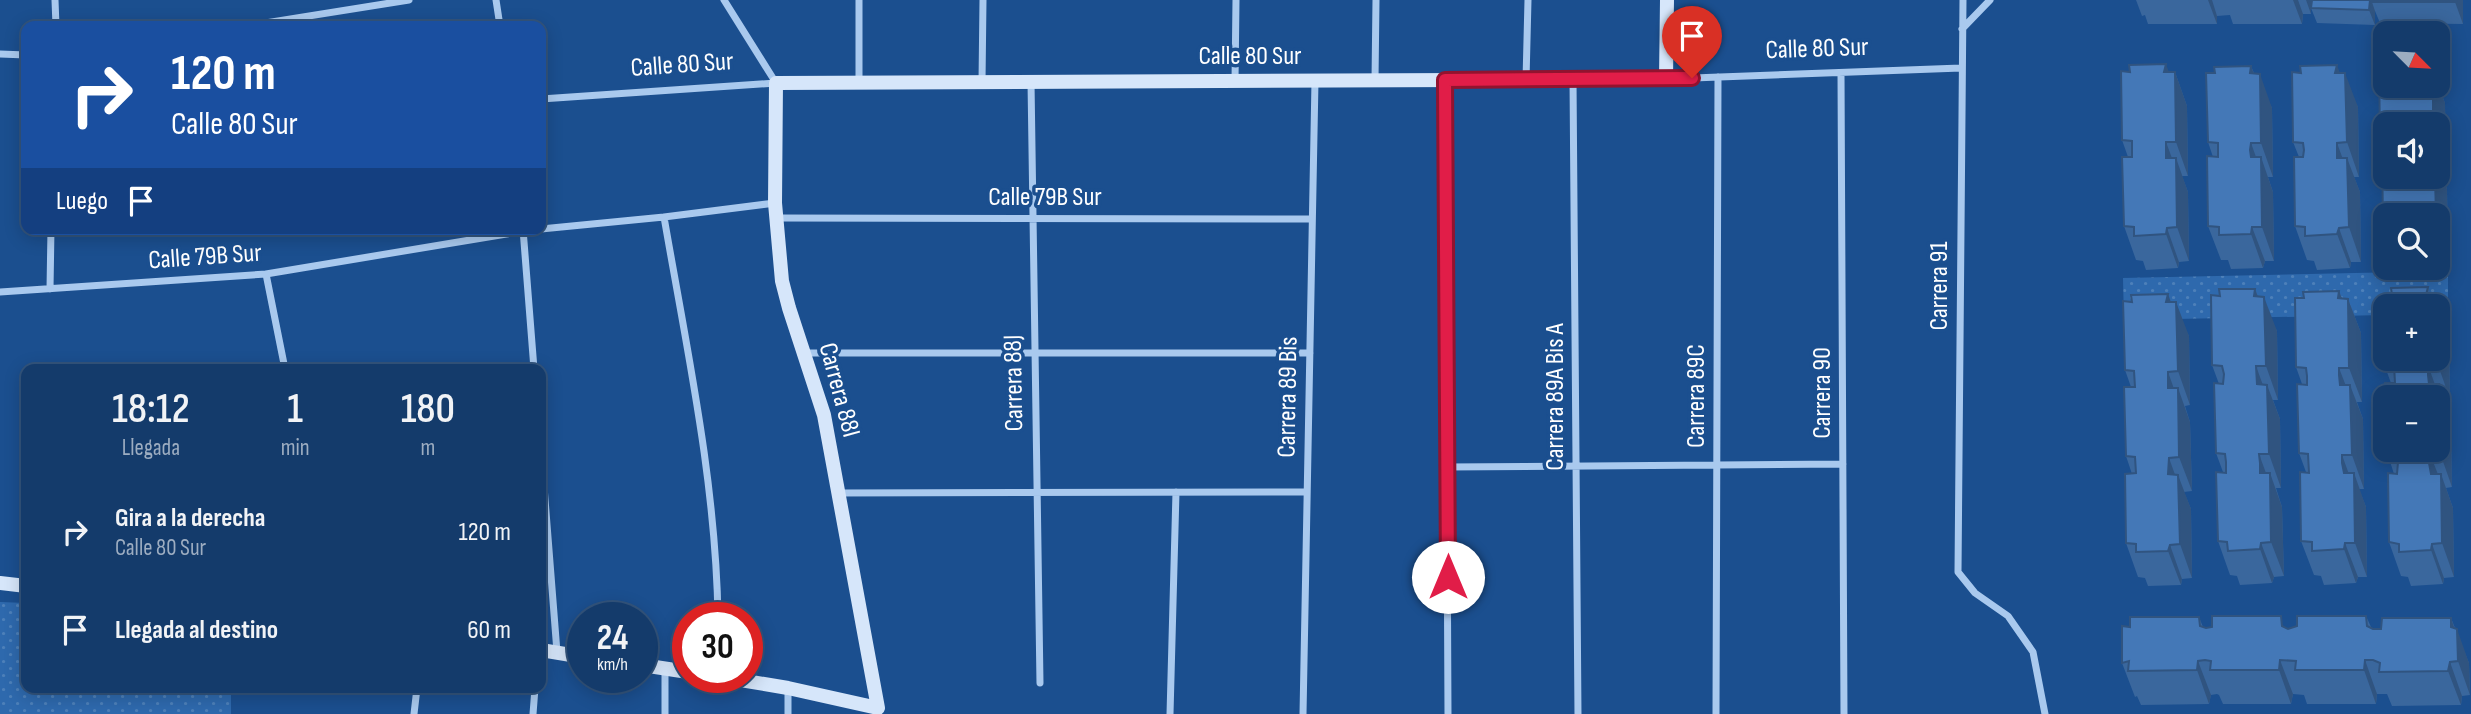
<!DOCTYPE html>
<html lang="es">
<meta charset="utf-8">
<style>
:root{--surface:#143b6b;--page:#1d4271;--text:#f1f3f6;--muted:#9dadc1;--line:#33557e}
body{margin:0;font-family:"Sofia Sans Condensed",sans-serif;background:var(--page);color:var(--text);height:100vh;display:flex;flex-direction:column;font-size:26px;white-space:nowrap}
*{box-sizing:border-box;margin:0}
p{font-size:23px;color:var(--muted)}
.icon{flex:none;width:38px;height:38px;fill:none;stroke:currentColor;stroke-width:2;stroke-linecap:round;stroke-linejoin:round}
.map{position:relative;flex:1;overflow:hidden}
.side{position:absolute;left:21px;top:364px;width:525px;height:329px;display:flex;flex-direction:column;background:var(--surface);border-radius:14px;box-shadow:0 4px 18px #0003,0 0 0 2px var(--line)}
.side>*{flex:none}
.guide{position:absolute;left:21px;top:21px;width:525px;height:214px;border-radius:14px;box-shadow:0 4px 18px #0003,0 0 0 2px var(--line);background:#1a4fa0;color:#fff;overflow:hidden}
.needle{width:46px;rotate:114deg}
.controls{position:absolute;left:2373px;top:21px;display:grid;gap:14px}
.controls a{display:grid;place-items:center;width:77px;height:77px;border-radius:14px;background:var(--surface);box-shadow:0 4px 18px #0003,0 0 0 2px var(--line);font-size:35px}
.speed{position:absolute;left:567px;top:602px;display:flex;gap:14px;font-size:35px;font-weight:700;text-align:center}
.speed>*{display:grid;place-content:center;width:91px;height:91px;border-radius:50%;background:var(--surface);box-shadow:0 4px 18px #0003,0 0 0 2px var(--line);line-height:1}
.speed small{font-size:18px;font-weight:400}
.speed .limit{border:10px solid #d22;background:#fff;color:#111}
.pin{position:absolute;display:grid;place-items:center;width:60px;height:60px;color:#fff;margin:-72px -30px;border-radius:50% 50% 50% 0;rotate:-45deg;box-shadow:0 0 7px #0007}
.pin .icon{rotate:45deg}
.me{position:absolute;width:77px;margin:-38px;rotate:0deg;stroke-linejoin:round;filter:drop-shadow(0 0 5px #0008)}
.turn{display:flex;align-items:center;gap:24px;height:147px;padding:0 35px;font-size:32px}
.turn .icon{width:91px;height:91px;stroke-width:2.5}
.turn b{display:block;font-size:49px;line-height:60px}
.then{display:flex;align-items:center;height:66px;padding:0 35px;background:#0003;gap:14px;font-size:26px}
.eta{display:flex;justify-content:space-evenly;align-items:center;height:119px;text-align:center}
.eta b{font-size:42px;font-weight:600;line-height:49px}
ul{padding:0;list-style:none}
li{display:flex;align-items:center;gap:21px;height:98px;padding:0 35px}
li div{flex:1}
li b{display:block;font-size:26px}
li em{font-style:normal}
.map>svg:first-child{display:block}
.grass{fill:url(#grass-dots)}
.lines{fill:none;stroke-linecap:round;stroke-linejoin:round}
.street{stroke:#a9c9ee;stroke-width:7}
.secondary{stroke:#d6e6fa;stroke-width:14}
.wall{fill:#3a679d}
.shaded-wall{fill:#305480}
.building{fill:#4478b7;stroke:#305480;stroke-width:2}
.route-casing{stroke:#92132f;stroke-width:18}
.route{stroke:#e11d48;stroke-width:12}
.labels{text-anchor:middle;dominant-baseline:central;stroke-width:7;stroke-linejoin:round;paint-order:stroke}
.street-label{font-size:26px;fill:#fff;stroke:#1b4f8f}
</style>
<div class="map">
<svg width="2471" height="714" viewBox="0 0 2471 714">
<defs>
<pattern id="grass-dots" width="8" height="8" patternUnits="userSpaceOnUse" patternTransform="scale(1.75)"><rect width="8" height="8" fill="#2e69ad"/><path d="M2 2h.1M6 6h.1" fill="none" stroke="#4d80b9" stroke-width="1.8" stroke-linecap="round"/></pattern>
</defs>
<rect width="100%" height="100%" fill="#1b4f8f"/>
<path class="grass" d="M 2448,271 L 2448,314 L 2438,314 L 2438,306 L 2385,306 L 2385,315 L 2124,320 L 2123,278 Z
M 0,602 L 26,603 L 26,688 L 231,688 L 231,714 L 0,714 Z"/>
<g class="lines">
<path class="street" d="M 55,0 L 56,26
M 496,0 L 500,26
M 1963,0 L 1958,572 L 1975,593 L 2008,616 L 2033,652 L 2045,714
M 246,26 L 409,0
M 1962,29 L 1990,0
M 0,54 L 26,55
M 1841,73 L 1844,714
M 1573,79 L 1578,714
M 1666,79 L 1961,68
M 1375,80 L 1376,0
M 1526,80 L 1528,0
M 1235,81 L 1236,0
M 1445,81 L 1448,714
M 859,82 L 859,0
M 982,82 L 983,0
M 1031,82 L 1040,683
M 541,99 L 776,83 L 724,0
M 664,217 C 687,350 716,483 718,618
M 777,218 L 1312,219
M 523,229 L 534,369
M 541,229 L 664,217 L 775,203
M 266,274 L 285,369
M 50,289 L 51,229
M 0,292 L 266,274 L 536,229
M 805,353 L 1310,353
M 541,448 L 557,652
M 1447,467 L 1843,464
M 838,493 L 1307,492
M 665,669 L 665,714
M 788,689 L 788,714
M 414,714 L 417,688
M 533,714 L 535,688
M 1170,714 L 1176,492
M 1303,714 L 1315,81
M 1716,714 L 1718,77"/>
<path class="secondary" d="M 0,583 L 26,586
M 541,650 L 583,657
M 642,665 L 688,672
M 722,677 L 788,688 L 878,708 L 824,415 L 789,308 L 782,281 L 775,203 L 776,83 L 1666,79 L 1667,0"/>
</g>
<path class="wall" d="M 2136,0 L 2311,0 L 2311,14 L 2303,14 L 2302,24 L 2233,24 L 2230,15 L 2217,16 L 2217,24 L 2148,24 L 2145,15 L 2142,16 Z
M 2312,0 L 2463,0 L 2463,24 L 2380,23 L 2375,11 L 2375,25 L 2317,23 L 2311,8 Z
M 2251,66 L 2254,73 L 2272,108 L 2273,177 L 2268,177 L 2273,192 L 2274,261 L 2265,261 L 2263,268 L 2231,269 L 2228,260 L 2221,260 L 2208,226 L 2213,157 L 2208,142 L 2215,73 Z
M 2379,68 L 2385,69 L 2385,86 L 2438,86 L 2438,84 L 2445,103 L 2446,173 L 2442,173 L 2447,189 L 2448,258 L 2439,258 L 2438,262 L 2438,215 L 2385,215 L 2385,229 L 2383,223 L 2382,153 L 2385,154 L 2385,177 L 2438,177 L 2438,124 L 2385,124 L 2385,151 L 2380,137 Z
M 2169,72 L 2175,72 L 2187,106 L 2188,176 L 2182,176 L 2188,192 L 2189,261 L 2179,262 L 2178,268 L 2146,270 L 2143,261 L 2136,260 L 2124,226 L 2128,157 L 2122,140 Z
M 2339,73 L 2358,107 L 2359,177 L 2354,177 L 2360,192 L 2361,262 L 2351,262 L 2350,268 L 2317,270 L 2314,261 L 2307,260 L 2295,226 L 2299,157 L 2293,142 Z
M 2428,287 L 2431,295 L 2436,295 L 2449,329 L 2450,399 L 2444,399 L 2451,418 L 2452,487 L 2446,488 L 2453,508 L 2454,577 L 2444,578 L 2443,584 L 2411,586 L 2408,577 L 2401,576 L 2389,542 L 2394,474 L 2387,452 L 2391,383 L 2384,364 L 2392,295 Z
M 2255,289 L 2258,296 L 2277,331 L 2278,400 L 2273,400 L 2280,419 L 2281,488 L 2276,488 L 2282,507 L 2284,576 L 2274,577 L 2272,583 L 2240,585 L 2237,576 L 2230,575 L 2218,541 L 2223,472 L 2216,453 L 2219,384 L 2212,365 L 2220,296 Z
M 2339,291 L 2342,298 L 2348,299 L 2361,333 L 2362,402 L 2357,402 L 2363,419 L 2364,489 L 2359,489 L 2366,507 L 2367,577 L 2358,577 L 2356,583 L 2324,585 L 2321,576 L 2314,575 L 2301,541 L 2306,472 L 2299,453 L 2302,384 L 2296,367 L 2304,298 Z
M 2170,302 L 2189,336 L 2190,405 L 2185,406 L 2190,422 L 2192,491 L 2184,492 L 2191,509 L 2192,578 L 2182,579 L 2181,585 L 2148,586 L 2145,578 L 2138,577 L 2126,543 L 2132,474 L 2126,456 L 2131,387 L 2125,370 Z
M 2366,616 L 2371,627 L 2373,629 L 2381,629 L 2451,618 L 2469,663 L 2470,695 L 2462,696 L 2461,705 L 2392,706 L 2387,694 L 2377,694 L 2376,704 L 2307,704 L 2304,695 L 2293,694 L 2291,704 L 2223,704 L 2219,695 L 2217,694 L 2211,695 L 2209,704 L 2141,705 L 2137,696 L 2135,697 L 2122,663 L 2130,627 L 2199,617 L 2203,627 L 2206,628 L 2286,628 L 2288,629 Z"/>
<path class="shaded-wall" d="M 2208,0 L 2212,0 L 2217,16 L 2217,24 Z
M 2293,0 L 2298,0 L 2303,14 L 2302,24 Z
M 2306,0 L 2311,0 L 2311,14 Z
M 2370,0 L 2375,0 L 2372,2 L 2375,11 L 2375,25 L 2369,10 Z
M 2455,0 L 2463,0 L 2463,24 L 2455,2 Z
M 2166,64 L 2175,89 L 2175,72 L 2187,106 L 2188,176 L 2176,142 L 2164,72 Z
M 2337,65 L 2346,90 L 2345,73 L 2358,107 L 2359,177 L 2347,142 L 2335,73 Z
M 2251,66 L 2260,90 L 2260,74 L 2272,108 L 2273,177 L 2261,143 L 2250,73 Z
M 2438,84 L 2445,103 L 2446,173 L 2438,150 L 2438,124 L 2433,124 L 2433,86 L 2438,86 Z
M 2166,142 L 2176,169 L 2176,158 L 2188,192 L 2189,261 L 2177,227 L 2166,158 Z
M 2251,143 L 2261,171 L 2261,157 L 2273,192 L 2274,261 L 2262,227 L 2251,157 L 2250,150 Z
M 2337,143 L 2348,173 L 2347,158 L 2360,192 L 2361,262 L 2349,227 L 2337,158 Z
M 2438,163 L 2447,189 L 2448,258 L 2438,228 L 2438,215 L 2436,215 L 2432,177 L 2438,177 Z
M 2252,227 L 2265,261 L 2263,268 L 2251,234 Z
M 2167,228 L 2179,262 L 2178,268 L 2166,234 Z
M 2339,228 L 2351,262 L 2350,268 L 2337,234 Z
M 2255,289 L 2264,313 L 2264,297 L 2277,331 L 2278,400 L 2266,366 L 2254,296 Z
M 2339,291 L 2348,315 L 2348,299 L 2361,333 L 2362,402 L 2349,368 L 2338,298 Z
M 2168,294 L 2177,319 L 2176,302 L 2189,336 L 2190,405 L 2178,371 L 2166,302 Z
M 2436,295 L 2449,329 L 2450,399 L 2438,365 L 2438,306 L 2437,306 Z
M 2428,365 L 2439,396 L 2439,384 L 2451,418 L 2452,487 L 2440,453 L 2428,375 Z
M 2256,366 L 2268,399 L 2267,385 L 2280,419 L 2281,488 L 2269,454 L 2257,384 Z
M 2339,368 L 2351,399 L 2350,385 L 2363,419 L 2364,489 L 2352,455 L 2339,375 Z
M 2168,372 L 2178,400 L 2178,388 L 2190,422 L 2192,491 L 2179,457 L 2168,388 Z
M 2259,454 L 2270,484 L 2270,473 L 2282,507 L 2284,576 L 2271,542 L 2260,473 Z
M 2430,454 L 2441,482 L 2441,474 L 2453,508 L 2454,577 L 2442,543 L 2429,463 Z
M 2342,455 L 2354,488 L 2354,473 L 2366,507 L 2367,577 L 2355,543 L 2342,463 Z
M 2169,458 L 2178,483 L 2178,475 L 2191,509 L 2192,578 L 2180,544 L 2168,474 Z
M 2261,543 L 2274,577 L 2272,583 L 2260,549 Z
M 2345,543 L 2358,577 L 2356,583 L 2344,549 Z
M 2432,544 L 2444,578 L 2443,584 L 2431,550 Z
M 2170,545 L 2182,579 L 2181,585 L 2168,551 Z
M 2451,618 L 2457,636 L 2457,629 L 2469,663 L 2470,695 L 2458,661 L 2451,627 Z
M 2280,660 L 2293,694 L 2291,704 L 2279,670 Z
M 2365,660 L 2377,694 L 2376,704 L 2364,670 Z
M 2198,661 L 2211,695 L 2209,704 L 2197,670 Z
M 2450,662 L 2462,696 L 2461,705 L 2448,671 Z"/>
<path class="building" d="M 2312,0 L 2370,0 L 2369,10 L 2311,8 Z
M 2372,0 L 2455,0 L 2455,2 L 2372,2 Z
M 2166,64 L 2164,72 L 2175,72 L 2176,142 L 2166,142 L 2166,158 L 2176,158 L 2177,227 L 2167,228 L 2166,234 L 2134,236 L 2134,227 L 2124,226 L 2122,157 L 2132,157 L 2132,141 L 2122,140 L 2121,71 L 2130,72 L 2129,65 Z
M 2337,65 L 2335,73 L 2345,73 L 2347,142 L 2337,143 L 2337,158 L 2347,158 L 2349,227 L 2339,228 L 2337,234 L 2305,236 L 2305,227 L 2295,226 L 2294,157 L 2303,157 L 2304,150 L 2303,143 L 2293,142 L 2292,72 L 2301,73 L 2300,66 Z
M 2251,66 L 2250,73 L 2260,74 L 2261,143 L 2251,143 L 2250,150 L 2251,157 L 2261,157 L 2262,227 L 2252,227 L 2251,234 L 2219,235 L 2219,227 L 2208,226 L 2207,156 L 2218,157 L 2218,143 L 2208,142 L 2206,73 L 2215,73 L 2214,67 Z
M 2379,68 L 2385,69 L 2385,86 L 2433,86 L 2433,124 L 2385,124 L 2385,138 L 2380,137 Z
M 2382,153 L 2385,154 L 2385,177 L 2435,177 L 2436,215 L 2385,215 L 2385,223 L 2383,223 Z
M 2428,287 L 2426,295 L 2436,295 L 2437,306 L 2385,306 L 2385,359 L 2438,359 L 2438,365 L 2428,365 L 2428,375 L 2429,384 L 2439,384 L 2440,453 L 2430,454 L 2429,463 L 2431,474 L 2441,474 L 2442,543 L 2432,544 L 2431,550 L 2399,552 L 2399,544 L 2389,542 L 2388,473 L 2397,474 L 2398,462 L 2396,453 L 2387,452 L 2387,450 L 2438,450 L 2438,397 L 2386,397 L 2385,383 L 2395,383 L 2394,365 L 2384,364 L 2383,294 L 2392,295 L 2391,288 Z
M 2219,289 L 2255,289 L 2254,296 L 2264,297 L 2266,366 L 2256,366 L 2257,384 L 2267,385 L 2269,454 L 2259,454 L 2260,463 L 2260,473 L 2270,473 L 2271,542 L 2261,543 L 2260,549 L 2228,551 L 2227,542 L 2218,541 L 2216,472 L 2226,473 L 2226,462 L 2225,454 L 2216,453 L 2214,383 L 2223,384 L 2224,374 L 2222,366 L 2212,365 L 2211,295 L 2220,296 Z
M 2339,291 L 2338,298 L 2348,299 L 2349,368 L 2339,368 L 2339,375 L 2340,385 L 2350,385 L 2352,455 L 2342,455 L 2342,463 L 2344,473 L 2354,473 L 2355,543 L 2345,543 L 2344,549 L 2312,551 L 2312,542 L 2301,541 L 2300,472 L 2309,473 L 2308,454 L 2299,453 L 2297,384 L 2307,385 L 2307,376 L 2306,368 L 2296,367 L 2295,298 L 2304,298 L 2303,292 Z
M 2168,294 L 2166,302 L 2176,302 L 2178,371 L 2168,372 L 2168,388 L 2178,388 L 2179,457 L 2169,458 L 2168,474 L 2178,475 L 2180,544 L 2170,545 L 2168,551 L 2136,552 L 2136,544 L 2126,543 L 2125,474 L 2136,473 L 2135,457 L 2126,456 L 2124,387 L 2135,387 L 2134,371 L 2125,370 L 2123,301 L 2132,302 L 2131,295 Z
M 2212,616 L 2281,616 L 2282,626 L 2288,629 L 2297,626 L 2297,616 L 2366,616 L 2367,626 L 2373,629 L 2381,629 L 2382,618 L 2451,618 L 2451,627 L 2457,629 L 2458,661 L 2450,662 L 2448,671 L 2379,672 L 2380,663 L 2373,660 L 2365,660 L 2364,670 L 2295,670 L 2296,661 L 2280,660 L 2279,670 L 2210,670 L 2211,661 L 2205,660 L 2198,661 L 2197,670 L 2128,671 L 2129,661 L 2122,663 L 2122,626 L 2130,627 L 2130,617 L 2199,617 L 2200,626 L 2206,628 L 2212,627 Z"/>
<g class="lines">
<g class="route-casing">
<path id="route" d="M 1448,577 L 1445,80 L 1692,78"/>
</g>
<use href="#route" class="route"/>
</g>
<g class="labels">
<g class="street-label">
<text transform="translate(1817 49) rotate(-2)">Calle 80 Sur</text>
<text x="1250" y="56">Calle 80 Sur</text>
<text transform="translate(682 65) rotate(-4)">Calle 80 Sur</text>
<text x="1045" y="197">Calle 79B Sur</text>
<text transform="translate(205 257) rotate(-4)">Calle 79B Sur</text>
<text transform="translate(1939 286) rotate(-90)">Carrera 91</text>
<text transform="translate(1014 383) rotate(-91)">Carrera 88J</text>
<text transform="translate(839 390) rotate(75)">Carrera 88I</text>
<text transform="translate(1822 393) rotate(-90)">Carrera 90</text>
<text transform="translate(1696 396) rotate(-90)">Carrera 89C</text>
<text transform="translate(1288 397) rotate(-89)">Carrera 89 Bis</text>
<text transform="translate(1555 397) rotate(-90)">Carrera 89A Bis A</text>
</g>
</g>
</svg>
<div class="controls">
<a><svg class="needle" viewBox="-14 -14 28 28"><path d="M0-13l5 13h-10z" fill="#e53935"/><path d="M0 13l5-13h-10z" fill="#9dadc1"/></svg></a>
<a><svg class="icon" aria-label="sound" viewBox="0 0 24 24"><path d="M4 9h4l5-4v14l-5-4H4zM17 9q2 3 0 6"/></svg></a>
<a><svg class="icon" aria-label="search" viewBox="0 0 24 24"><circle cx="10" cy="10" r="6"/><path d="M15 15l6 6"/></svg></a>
<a>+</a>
<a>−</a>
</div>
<div class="speed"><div>24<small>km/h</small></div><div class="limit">30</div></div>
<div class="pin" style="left:1692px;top:78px;background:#d93025"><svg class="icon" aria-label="arrive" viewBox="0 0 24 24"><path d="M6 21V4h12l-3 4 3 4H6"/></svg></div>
<svg class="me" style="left:1448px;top:577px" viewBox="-20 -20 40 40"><circle r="19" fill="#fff"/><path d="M0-13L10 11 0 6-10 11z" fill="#e11d48"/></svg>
<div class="guide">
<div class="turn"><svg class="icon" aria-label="right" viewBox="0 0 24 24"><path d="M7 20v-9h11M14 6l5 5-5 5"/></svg><div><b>120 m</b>Calle 80 Sur</div></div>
<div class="then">Luego<svg class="icon" aria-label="arrive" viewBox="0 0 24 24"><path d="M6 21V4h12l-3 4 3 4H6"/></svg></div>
</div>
<section class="side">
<div class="eta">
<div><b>18:12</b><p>Llegada</p></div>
<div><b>1</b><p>min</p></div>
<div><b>180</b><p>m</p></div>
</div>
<ul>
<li><svg class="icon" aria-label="right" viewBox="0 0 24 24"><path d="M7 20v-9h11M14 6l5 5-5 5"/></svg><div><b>Gira a la derecha</b><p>Calle 80 Sur</p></div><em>120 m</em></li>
<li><svg class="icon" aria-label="arrive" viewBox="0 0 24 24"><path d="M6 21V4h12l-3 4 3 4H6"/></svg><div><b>Llegada al destino</b></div><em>60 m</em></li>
</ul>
</section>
</div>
